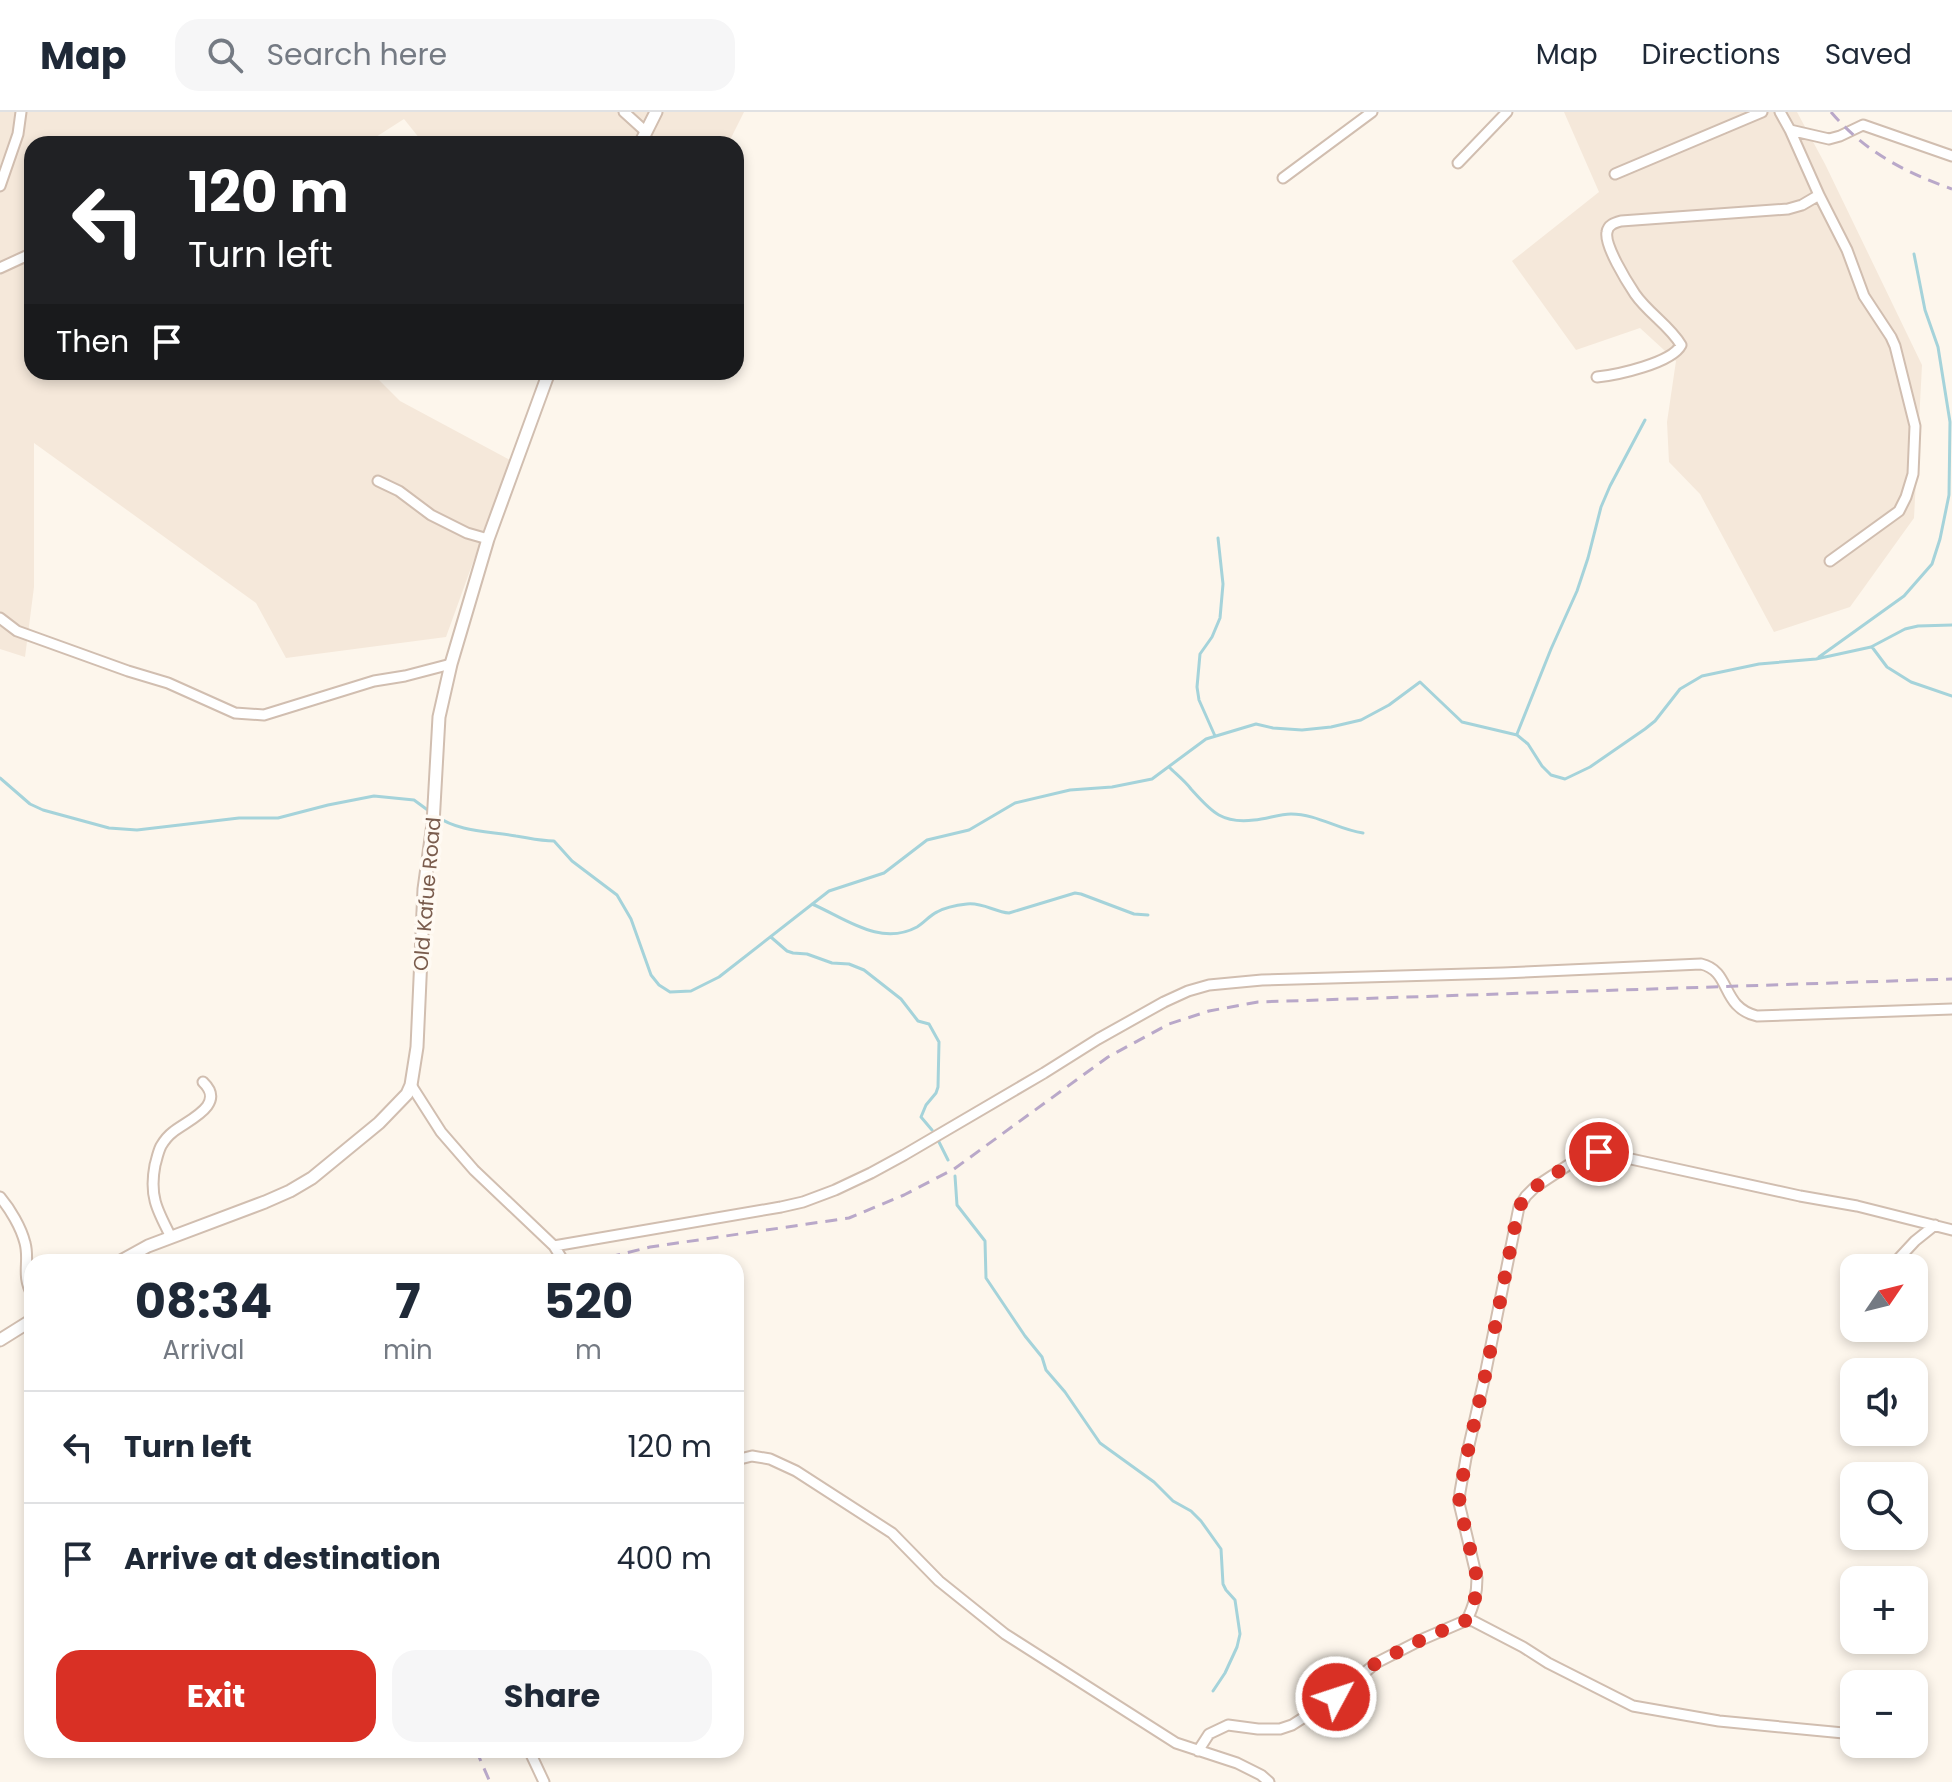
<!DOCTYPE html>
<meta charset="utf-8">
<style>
:root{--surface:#fff;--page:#f6f6f7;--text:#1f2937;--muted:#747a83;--line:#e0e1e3;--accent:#d93025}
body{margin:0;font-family:Poppins,sans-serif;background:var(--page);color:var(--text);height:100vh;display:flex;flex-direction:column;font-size:30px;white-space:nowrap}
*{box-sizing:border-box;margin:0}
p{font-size:26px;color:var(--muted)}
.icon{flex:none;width:44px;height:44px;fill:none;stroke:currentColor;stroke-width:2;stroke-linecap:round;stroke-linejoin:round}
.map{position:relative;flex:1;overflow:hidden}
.details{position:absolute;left:24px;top:1142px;width:720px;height:504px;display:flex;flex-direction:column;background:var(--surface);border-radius:24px;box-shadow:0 4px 12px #0003}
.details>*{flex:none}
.guide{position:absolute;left:24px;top:24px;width:720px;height:244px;border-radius:24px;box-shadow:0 4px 12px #0003;background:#202124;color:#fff;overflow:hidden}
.needle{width:52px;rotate:55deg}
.tools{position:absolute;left:1840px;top:1142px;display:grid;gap:16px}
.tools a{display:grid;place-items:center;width:88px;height:88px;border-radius:16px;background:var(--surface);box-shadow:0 4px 12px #0003;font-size:40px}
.pin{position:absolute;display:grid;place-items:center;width:68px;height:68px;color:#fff;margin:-34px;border:4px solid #fff;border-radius:50%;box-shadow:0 2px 8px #0007}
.me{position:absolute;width:88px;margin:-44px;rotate:50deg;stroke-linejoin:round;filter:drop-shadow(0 0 6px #0008)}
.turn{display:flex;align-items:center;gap:28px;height:168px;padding:0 32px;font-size:36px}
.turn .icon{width:104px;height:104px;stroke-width:2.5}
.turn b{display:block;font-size:56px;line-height:68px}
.then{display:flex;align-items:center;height:76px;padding:0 32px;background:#0003;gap:16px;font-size:30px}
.eta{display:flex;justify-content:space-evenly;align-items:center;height:136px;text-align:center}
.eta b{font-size:48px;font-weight:700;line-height:56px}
.primary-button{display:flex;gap:16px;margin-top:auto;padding:16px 32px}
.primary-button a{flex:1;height:92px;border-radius:24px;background:var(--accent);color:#fff;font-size:32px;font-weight:700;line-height:92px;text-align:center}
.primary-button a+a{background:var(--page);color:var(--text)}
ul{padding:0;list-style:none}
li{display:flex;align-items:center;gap:24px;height:112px;padding:0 32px;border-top:2px solid var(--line)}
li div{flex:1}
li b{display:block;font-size:30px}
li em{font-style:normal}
header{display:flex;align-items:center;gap:48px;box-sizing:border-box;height:112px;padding:0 40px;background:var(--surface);border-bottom:2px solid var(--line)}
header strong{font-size:38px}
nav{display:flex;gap:44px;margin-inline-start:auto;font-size:28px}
.search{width:560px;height:72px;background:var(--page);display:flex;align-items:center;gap:20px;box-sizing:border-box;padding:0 28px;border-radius:24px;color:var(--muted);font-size:30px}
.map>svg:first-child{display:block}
.residential{fill:#f5e8da}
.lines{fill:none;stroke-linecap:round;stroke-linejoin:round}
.stream{stroke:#a5d3da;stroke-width:3}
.minor-casing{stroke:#d1beb0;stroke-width:13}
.tertiary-casing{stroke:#d1beb0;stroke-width:15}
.minor{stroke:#fff;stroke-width:9}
.tertiary{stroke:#fff;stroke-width:11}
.rail{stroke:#b9a8c9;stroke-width:3;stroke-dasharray:12 8;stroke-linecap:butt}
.route{stroke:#d93025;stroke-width:14;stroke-dasharray:0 25.2}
.labels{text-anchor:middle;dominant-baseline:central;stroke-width:7;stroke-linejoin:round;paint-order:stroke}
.street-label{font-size:20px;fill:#7a5c4d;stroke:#fffaf3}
</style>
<header>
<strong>Map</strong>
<div class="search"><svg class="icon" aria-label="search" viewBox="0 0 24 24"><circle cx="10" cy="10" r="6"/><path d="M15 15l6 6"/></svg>Search here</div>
<nav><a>Map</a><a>Directions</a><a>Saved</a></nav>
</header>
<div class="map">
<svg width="1952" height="1670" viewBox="0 0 1952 1670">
<rect width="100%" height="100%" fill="#fdf6ec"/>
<path class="residential" d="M 0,0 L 744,0 L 728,32 L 424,32 L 404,7 L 365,32 L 32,32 L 32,260 L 371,260 L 400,289 L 510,348 L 446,525 L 286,546 L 256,491 L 34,331 L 34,475 L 25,545 L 0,537 Z
M 1564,0 L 1797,0 L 1825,52 L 1922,253 L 1914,406 L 1850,495 L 1774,520 L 1700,382 L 1669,350 L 1667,310 L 1676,249 L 1640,216 L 1576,238 L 1512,149 L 1599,80 Z"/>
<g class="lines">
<path class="stream" d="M 1872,535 L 1887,555 L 1911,570 L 1952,584
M 1819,545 L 1904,484 L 1932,452 L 1940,427 L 1949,383 L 1950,310 L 1938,235 L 1925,198 L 1914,142
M 1517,622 L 1551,537 L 1577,479 L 1588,446 L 1601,395 L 1610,374 L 1645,308
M 1215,624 L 1199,588 L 1197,575 L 1200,542 L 1212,525 L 1220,506 L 1223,472 L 1218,426
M 1169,655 C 1176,662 1185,669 1191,677 C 1211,699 1221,712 1254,708 C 1267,707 1279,702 1291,702 C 1317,702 1339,718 1363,721
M 0,666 L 30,692 L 43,698 L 109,716 L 137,718 L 239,706 L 278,706 L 328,693 L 374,684 L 414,688 L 429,699
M 436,704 C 459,720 488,719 516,724 C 529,726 540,729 554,729 L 572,749 L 617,783 L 631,807 L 651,863 L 659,873 L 670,880 L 691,879 L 719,865 L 829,779 L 884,761 L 927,728 L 969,718 L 1015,691 L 1070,678 L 1112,675 L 1152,667 L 1206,627 L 1256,612 L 1273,616 L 1302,618 L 1331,615 L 1361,608 L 1389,593 L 1420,570 L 1462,610 L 1517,623 L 1528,632 L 1542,654 L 1551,663 L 1565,667 L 1590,655 L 1645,617 L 1655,609 L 1680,577 L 1702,564 L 1759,552 L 1816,547 L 1871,535 L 1905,517 L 1918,514 L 1952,513
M 812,792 C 845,806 880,835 917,815 C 924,811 930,803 937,800 C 944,796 958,793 967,792 C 982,790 995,800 1009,801 L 1075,781 L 1081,782 L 1134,802 L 1148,803
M 772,826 L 787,839 L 793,841 L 807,842 L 832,851 L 849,852 L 864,858 L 901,887 L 918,909 L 929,912 L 939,930 L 938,975 L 936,981 L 926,993 L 921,1005 L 932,1018
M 938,1028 L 948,1048
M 955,1064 L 957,1093 L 985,1129 L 986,1166 L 1025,1224 L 1042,1245 L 1046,1258 L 1065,1280 L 1100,1331 L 1154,1370 L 1173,1389 L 1191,1399 L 1201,1409 L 1221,1437 L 1223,1472 L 1226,1478 L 1235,1488 L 1240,1522 L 1237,1535 L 1225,1561 L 1213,1579"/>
<g class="minor-casing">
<path id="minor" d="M 624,0 L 645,19
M 1790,18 L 1829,27 L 1840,24 L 1863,13 L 1952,44
M 1458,51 L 1507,0
M 1615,62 L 1762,0
M 1283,66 L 1372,0
M 0,74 L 18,22 L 21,0
M 1819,83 L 1847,138 L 1864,184 L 1891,225 L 1895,234 L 1915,314 L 1913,362 L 1906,385 L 1899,399 L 1830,449
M 0,156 L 26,144 L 32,150
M 1597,265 C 1617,263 1672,251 1681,233 C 1670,214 1648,201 1635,182 C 1627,170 1604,133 1607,120 C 1608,113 1614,111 1621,109 L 1788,97 L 1802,93 L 1819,83 L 1790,18 L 1780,0
M 378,369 L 399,379 L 431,403 L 467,421 L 488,427
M 0,506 L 17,519 L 128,559 L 168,571 L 235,601 L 264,603 L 374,569 L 405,564 L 451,552
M 411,973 L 441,1020 L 474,1058 L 554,1134 L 564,1150
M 0,1085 C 10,1097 21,1115 25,1131 C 30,1149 21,1163 32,1182
M 171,1125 C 157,1098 149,1084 155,1053 C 157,1046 158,1040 161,1034 C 164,1029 169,1023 173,1020 C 188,1008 227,993 203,970
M 554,1134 L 781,1095 L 803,1090 L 835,1078 L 871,1061 L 904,1043 L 1044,961 L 1098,927 L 1164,890 L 1188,879 L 1209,873 L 1262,868 L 1503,861 L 1701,852 C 1732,859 1720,895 1757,904 L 1952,897
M 1890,1156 L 1915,1129 L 1935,1113
M 736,1348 L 752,1344 L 770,1347 L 796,1359 L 892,1421 L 939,1469 L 1005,1522 L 1176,1631 L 1237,1651 L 1261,1663 L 1269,1670
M 1467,1508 C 1474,1493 1477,1482 1477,1466 L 1459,1391 L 1460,1380 L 1466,1346 L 1484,1268 L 1519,1095 L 1526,1084 L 1535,1075 L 1585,1042 L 1599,1040 L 1800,1084 L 1857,1094 L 1952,1118
M 529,1638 L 544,1670
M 1198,1639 L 1209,1622 L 1228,1613 L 1258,1617 L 1280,1617 L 1292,1613 L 1336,1585 L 1376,1551 L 1423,1527 L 1467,1508 L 1473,1509 L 1523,1535 L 1548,1551 L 1633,1594 L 1719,1609 L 1854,1622"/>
</g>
<g class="tertiary-casing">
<path id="tertiary" d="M 640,32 L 656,0
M 119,1150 L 148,1134 L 265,1090 L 290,1079 L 312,1066 L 379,1011 L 407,982 L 411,973 L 417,935 L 424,777 L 433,712 L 439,605 L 451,552 L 488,427 L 549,260
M 0,1228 L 32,1208"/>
</g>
<use href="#minor" class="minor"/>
<use href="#tertiary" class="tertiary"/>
<path class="rail" d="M 1831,0 C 1864,39 1904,60 1952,77
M 589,1150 L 650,1135 L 849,1106 L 904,1083 L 954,1057 L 1108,945 L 1169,912 L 1209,899 L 1258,890 L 1952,867
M 476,1638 L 490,1670"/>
</g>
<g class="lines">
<path class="route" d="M 1336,1585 L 1376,1551 L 1423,1527 L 1467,1508 C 1474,1494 1477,1482 1477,1466 L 1459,1391 C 1464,1348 1476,1307 1485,1264 C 1497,1208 1507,1151 1519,1095 L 1526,1084 L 1535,1075 L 1585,1042 L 1599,1040"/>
</g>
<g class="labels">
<g class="street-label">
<text transform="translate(427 782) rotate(-85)">Old Kafue Road</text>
</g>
</g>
</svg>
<div class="tools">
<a><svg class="needle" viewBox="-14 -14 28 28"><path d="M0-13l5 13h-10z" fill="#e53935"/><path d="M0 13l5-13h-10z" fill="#747a83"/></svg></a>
<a><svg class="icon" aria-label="sound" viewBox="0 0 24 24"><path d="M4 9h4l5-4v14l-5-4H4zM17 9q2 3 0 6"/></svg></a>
<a><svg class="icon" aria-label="search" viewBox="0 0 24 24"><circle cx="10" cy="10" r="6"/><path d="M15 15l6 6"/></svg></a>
<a>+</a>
<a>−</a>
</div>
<div class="pin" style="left:1599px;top:1040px;background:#d93025"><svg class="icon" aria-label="arrive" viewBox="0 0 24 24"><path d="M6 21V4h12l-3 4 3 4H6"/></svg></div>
<svg class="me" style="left:1336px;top:1585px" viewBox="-20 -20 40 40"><circle r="17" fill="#d93025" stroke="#fff" stroke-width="3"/><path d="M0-11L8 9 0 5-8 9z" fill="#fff"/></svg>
<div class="guide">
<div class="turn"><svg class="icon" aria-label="left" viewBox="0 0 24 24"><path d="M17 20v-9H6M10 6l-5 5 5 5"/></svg><div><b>120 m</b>Turn left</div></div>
<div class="then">Then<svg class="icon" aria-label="arrive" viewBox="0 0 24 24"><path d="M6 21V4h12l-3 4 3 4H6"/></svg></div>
</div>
<section class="details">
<div class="eta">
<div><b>08:34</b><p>Arrival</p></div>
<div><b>7</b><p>min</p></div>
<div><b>520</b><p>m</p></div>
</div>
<ul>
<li><svg class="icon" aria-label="left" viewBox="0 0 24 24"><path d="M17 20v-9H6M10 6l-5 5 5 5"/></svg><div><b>Turn left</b></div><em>120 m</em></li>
<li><svg class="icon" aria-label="arrive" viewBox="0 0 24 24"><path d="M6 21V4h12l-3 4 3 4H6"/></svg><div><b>Arrive at destination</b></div><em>400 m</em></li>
</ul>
<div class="primary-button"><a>Exit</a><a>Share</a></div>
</section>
</div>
